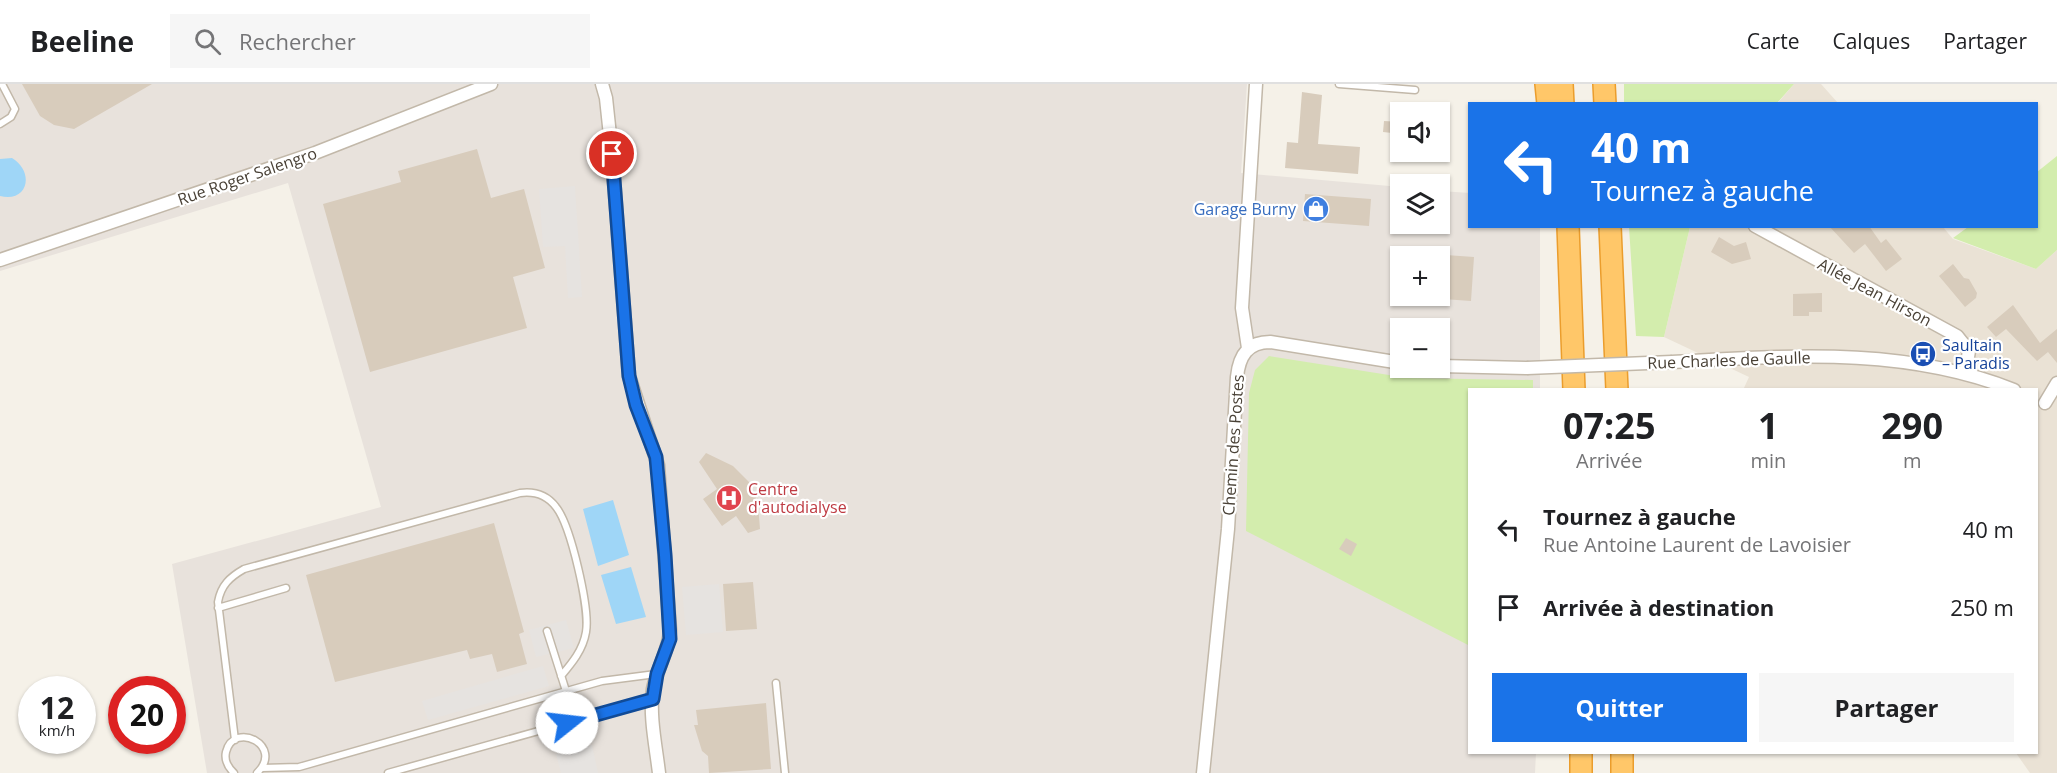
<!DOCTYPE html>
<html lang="fr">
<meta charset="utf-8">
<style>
:root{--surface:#fff;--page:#f6f6f6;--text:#202124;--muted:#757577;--line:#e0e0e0;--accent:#1a73e8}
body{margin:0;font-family:"Open Sans",sans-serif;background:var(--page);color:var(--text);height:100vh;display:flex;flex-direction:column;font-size:22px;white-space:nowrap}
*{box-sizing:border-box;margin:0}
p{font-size:20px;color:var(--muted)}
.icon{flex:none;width:33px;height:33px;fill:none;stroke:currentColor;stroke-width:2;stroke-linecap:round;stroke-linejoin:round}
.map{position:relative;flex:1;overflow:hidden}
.side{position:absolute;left:1468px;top:304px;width:570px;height:366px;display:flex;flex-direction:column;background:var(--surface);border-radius:0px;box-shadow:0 2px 4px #0004}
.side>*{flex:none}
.hud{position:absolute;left:1468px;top:18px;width:570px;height:126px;border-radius:0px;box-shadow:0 2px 4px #0004;background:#1a73e8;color:#fff;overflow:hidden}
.buttons{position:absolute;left:1390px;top:18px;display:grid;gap:12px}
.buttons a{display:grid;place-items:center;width:60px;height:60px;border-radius:0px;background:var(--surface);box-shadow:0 2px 4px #0004;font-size:30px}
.speed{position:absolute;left:18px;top:592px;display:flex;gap:12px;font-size:30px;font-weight:700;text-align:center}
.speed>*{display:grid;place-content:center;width:78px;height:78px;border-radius:50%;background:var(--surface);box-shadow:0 2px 4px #0004;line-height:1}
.speed small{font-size:15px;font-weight:400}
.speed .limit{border:9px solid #d22;background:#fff;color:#111}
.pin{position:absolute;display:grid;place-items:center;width:51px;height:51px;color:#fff;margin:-26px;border:3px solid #fff;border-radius:50%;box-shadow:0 2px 6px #0007}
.me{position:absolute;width:66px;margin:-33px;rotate:74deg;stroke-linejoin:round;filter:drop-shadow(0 0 4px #0008)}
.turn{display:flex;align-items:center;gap:21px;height:126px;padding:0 24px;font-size:27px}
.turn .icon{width:78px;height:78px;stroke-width:2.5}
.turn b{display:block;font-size:42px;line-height:51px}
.eta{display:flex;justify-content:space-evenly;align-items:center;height:102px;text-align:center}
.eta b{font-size:36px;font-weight:700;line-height:42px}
.action{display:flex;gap:12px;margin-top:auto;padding:12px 24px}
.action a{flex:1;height:69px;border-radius:0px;background:var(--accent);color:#fff;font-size:24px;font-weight:700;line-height:69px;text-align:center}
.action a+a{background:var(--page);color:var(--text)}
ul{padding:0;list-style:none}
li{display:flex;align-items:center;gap:18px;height:78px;padding:0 24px}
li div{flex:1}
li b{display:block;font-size:22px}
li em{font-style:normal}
header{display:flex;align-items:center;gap:36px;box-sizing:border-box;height:84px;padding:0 30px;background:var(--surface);border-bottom:2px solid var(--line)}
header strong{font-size:28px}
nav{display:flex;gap:33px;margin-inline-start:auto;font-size:21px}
.search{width:420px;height:54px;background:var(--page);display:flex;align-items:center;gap:15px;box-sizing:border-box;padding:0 21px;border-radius:0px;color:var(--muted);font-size:22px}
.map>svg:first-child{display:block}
.residential{fill:#eae2d5}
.industrial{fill:#e8e2dc;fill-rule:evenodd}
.green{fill:#d3edad}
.parking{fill:#e6e3e0}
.water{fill:#9fd6f7}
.building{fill:#d8ccbc}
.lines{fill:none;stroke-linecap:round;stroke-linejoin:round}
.lane-casing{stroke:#c2b8a9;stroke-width:9}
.street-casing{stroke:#c2b8a9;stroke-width:15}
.highway-casing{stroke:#eb9d2c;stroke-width:24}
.lane{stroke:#fff;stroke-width:6}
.street{stroke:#fff;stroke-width:12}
.highway{stroke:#ffc769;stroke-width:21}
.street-bridge-casing{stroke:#c2b8a9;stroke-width:15;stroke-linecap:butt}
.street-bridge{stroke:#fff;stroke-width:12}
.route-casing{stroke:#114b97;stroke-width:15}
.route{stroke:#1a73e8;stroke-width:10}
.labels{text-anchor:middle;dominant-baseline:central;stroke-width:4.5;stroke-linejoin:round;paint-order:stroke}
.street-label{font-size:16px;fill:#494136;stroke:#fff}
.shop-label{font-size:16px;fill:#366cbe;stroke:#fff;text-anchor:end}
.transit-label{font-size:16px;fill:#164399;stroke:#fff;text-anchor:start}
.health-label{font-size:16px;fill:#be3a42;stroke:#fff;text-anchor:start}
</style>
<header>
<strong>Beeline</strong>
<div class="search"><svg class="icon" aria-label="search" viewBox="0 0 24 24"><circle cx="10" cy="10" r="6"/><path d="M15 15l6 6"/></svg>Rechercher</div>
<nav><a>Carte</a><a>Calques</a><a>Partager</a></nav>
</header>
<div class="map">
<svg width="2057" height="689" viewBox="0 0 2057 689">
<rect width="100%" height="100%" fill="#f5f1e8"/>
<path class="residential" d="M 1794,0 L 1821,0 L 1838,19 L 1777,20 Z
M 1690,143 L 1943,143 L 1953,155 L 2036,185 L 2057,166 L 2057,689 L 2030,689 L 2016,669 L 2037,669 L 2037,306 L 1743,306 L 1749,293 L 1664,253 Z"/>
<path class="industrial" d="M 0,0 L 1247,0 L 1241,89 L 1401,103 L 1401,140 L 1440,140 L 1440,107 L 1470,109 L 1470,142 L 1540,143 L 1540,306 L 1470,306 L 1470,669 L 1536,669 L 1535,689 L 207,689 L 172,480 L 381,423 L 288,99 L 0,187 ZM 1401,172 L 1440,172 L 1440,212 L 1401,212 ZM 1401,244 L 1440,244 L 1440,284 L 1401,284 Z"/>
<path class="green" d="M 1624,0 L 1794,0 L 1777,19 L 1624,20 Z
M 2057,72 L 2057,166 L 2036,185 L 1953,154 L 1968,143 L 2037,142 L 2037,88 Z
M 1629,143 L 1690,143 L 1664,253 L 1636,252 Z
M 1269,272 L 1408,294 L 1533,296 L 1533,306 L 1470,306 L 1470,562 L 1246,447 L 1249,309 L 1255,286 Z"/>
<path class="parking" d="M 575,102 L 582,213 L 568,214 L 565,162 L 543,163 L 539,105 Z
M 719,500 L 723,548 L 686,551 L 682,503 Z
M 566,536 L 574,564 L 536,573 L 529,546 Z
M 543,582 L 549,602 L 428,636 L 422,617 Z
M 592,661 L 598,689 L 561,689 L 556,670 Z"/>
<path class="water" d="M 12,74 C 35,88 28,119 0,112 L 0,75 Z
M 613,416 L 629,471 L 598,482 L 583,425 Z
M 631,483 L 646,533 L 616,540 L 601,491 Z"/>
<path class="building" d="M 22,0 L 152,0 L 74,45 L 54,41 L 40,32 Z
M 1302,8 L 1322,11 L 1318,60 L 1360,63 L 1358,90 L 1285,84 L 1287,58 L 1298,59 Z
M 1384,37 L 1401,38 L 1401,50 L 1383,48 Z
M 477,65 L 491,114 L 524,105 L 545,184 L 513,193 L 527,244 L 370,288 L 323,120 L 401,98 L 398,87 Z
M 1305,110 L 1371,115 L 1369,142 L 1303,137 Z
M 1829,142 L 1869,142 L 1881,159 L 1886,155 L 1902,175 L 1886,187 L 1865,160 L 1854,169 Z
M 1719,153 L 1734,162 L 1746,158 L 1751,175 L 1732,180 L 1711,168 Z
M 1446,171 L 1474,173 L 1471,217 L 1443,215 Z
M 1953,180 L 1964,194 L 1969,195 L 1977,209 L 1976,214 L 1965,223 L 1939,192 Z
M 1822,209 L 1822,228 L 1809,228 L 1809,232 L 1793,232 L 1793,210 Z
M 2013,221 L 2040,259 L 2057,245 L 2057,279 L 2048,268 L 2037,277 L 2006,245 L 1996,253 L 1987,243 Z
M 706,369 L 733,382 L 749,398 L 758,419 L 760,445 L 748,449 L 736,432 L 722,442 L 703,415 L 717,405 L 699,378 Z
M 494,439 L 524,548 L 519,550 L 527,580 L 497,588 L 492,570 L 470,575 L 467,566 L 335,598 L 306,491 Z
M 1346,454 L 1357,460 L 1351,472 L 1339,465 Z
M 753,498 L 757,545 L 726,547 L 723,500 Z
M 766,619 L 771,685 L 709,689 L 708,672 L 702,667 L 694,641 L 698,641 L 696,626 Z"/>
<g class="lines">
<g class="lane-casing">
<path id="lane" d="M 1339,0 L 1415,6
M 0,40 L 11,33 L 15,25 L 2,0
M 218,524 L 286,504
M 547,547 L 566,607
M 776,599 L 785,689
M 235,656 L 218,518 C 221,501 230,493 244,485 L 520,409 C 535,407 547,411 556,423 C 571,442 590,525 586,548 C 583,566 572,579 561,592
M 262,684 L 299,683 L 602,597 L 656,590
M 234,689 C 228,683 224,677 226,668 C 234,636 285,662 257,689
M 388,689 L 653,615"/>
</g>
<g class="street-casing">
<path id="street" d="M 602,0 L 606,14 L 612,70 L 629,292 L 658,381 L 670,546 C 669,567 657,584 653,605 C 649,631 656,663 659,689
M 1755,142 L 1957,252 L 1969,267 L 1965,290
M 0,176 L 315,69 L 491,0
M 1248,264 L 1242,224 L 1256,0
M 1672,278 C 1788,272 1903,262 2014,306
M 1440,282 L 1527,284
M 2045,319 L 2057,299
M 1203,689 L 1228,445 L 1237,293 C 1239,273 1247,258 1270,258 L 1401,279"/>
</g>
<g class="highway-casing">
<path id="highway" d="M 1546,0 L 1548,20
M 1562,0 L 1563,20
M 1604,0 L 1605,20
M 1568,142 L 1574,306
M 1610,142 L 1617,306
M 1581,689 L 1581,669
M 1622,689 L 1622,669"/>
</g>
<use href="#lane" class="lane"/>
<use href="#street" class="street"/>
<use href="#highway" class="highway"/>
<g class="street-bridge-casing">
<path id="street-bridge" d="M 1527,284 L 1672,278"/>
</g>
<use href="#street-bridge" class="street-bridge"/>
</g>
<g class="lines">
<g class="route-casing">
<path id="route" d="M 567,639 L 653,615 L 657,590 L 670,555 L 665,471 L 656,373 L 636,321 L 629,292 L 612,70"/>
</g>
<use href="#route" class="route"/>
</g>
<defs>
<g id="shop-disc" transform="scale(1.35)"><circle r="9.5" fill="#3f7fe0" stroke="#fff"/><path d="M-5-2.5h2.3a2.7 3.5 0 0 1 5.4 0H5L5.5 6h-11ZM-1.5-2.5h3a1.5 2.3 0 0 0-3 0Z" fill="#fff"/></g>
<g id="bus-disc" transform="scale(1.35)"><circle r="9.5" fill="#1a4fb4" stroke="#fff"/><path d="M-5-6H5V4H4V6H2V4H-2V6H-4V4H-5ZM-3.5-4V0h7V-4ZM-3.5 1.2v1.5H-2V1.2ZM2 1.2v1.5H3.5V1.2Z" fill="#fff"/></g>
<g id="hospital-disc" transform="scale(1.35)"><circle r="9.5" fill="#e0444e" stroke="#fff"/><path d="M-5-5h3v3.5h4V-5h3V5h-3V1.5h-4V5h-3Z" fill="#fff"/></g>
</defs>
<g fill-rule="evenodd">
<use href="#shop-disc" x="1316" y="125"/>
<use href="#bus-disc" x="1923" y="270"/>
<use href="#hospital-disc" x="729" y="414"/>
</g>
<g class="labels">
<g class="street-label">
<text transform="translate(247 92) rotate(-19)">Rue Roger Salengro</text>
<text transform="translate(1875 208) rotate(28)">Allée Jean Hirson</text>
<text transform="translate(1729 276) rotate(-2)">Rue Charles de Gaulle</text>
<text transform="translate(1233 361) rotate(-86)">Chemin des Postes</text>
</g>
<g class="shop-label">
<text x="1296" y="125">Garage Burny</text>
</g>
<g class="transit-label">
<text x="1942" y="261">Saultain<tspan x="1942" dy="18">– Paradis</tspan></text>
</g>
<g class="health-label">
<text x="748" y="405">Centre<tspan x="748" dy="18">d'autodialyse</tspan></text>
</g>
</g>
</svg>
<div class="buttons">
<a><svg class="icon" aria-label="sound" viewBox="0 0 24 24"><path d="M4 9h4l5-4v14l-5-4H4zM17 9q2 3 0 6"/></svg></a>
<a><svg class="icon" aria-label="layers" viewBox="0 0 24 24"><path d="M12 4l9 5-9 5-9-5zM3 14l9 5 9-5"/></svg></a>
<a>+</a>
<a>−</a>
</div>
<div class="speed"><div>12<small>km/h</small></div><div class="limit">20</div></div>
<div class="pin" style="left:612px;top:70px;background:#d93025"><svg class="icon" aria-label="arrive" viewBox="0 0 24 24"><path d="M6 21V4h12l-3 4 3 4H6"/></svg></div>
<svg class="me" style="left:567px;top:639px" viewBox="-20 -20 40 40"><circle r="19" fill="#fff"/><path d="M0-13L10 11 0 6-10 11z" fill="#1a73e8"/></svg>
<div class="hud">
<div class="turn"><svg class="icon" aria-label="left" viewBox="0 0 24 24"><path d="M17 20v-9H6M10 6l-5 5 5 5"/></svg><div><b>40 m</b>Tournez à gauche</div></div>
</div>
<section class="side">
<div class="eta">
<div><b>07:25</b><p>Arrivée</p></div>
<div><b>1</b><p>min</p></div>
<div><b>290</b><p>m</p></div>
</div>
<ul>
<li><svg class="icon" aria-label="left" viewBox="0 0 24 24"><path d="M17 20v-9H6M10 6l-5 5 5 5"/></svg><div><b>Tournez à gauche</b><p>Rue Antoine Laurent de Lavoisier</p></div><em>40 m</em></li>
<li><svg class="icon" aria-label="arrive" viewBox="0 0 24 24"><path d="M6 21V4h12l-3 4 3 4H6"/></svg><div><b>Arrivée à destination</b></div><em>250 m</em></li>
</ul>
<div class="action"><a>Quitter</a><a>Partager</a></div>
</section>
</div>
